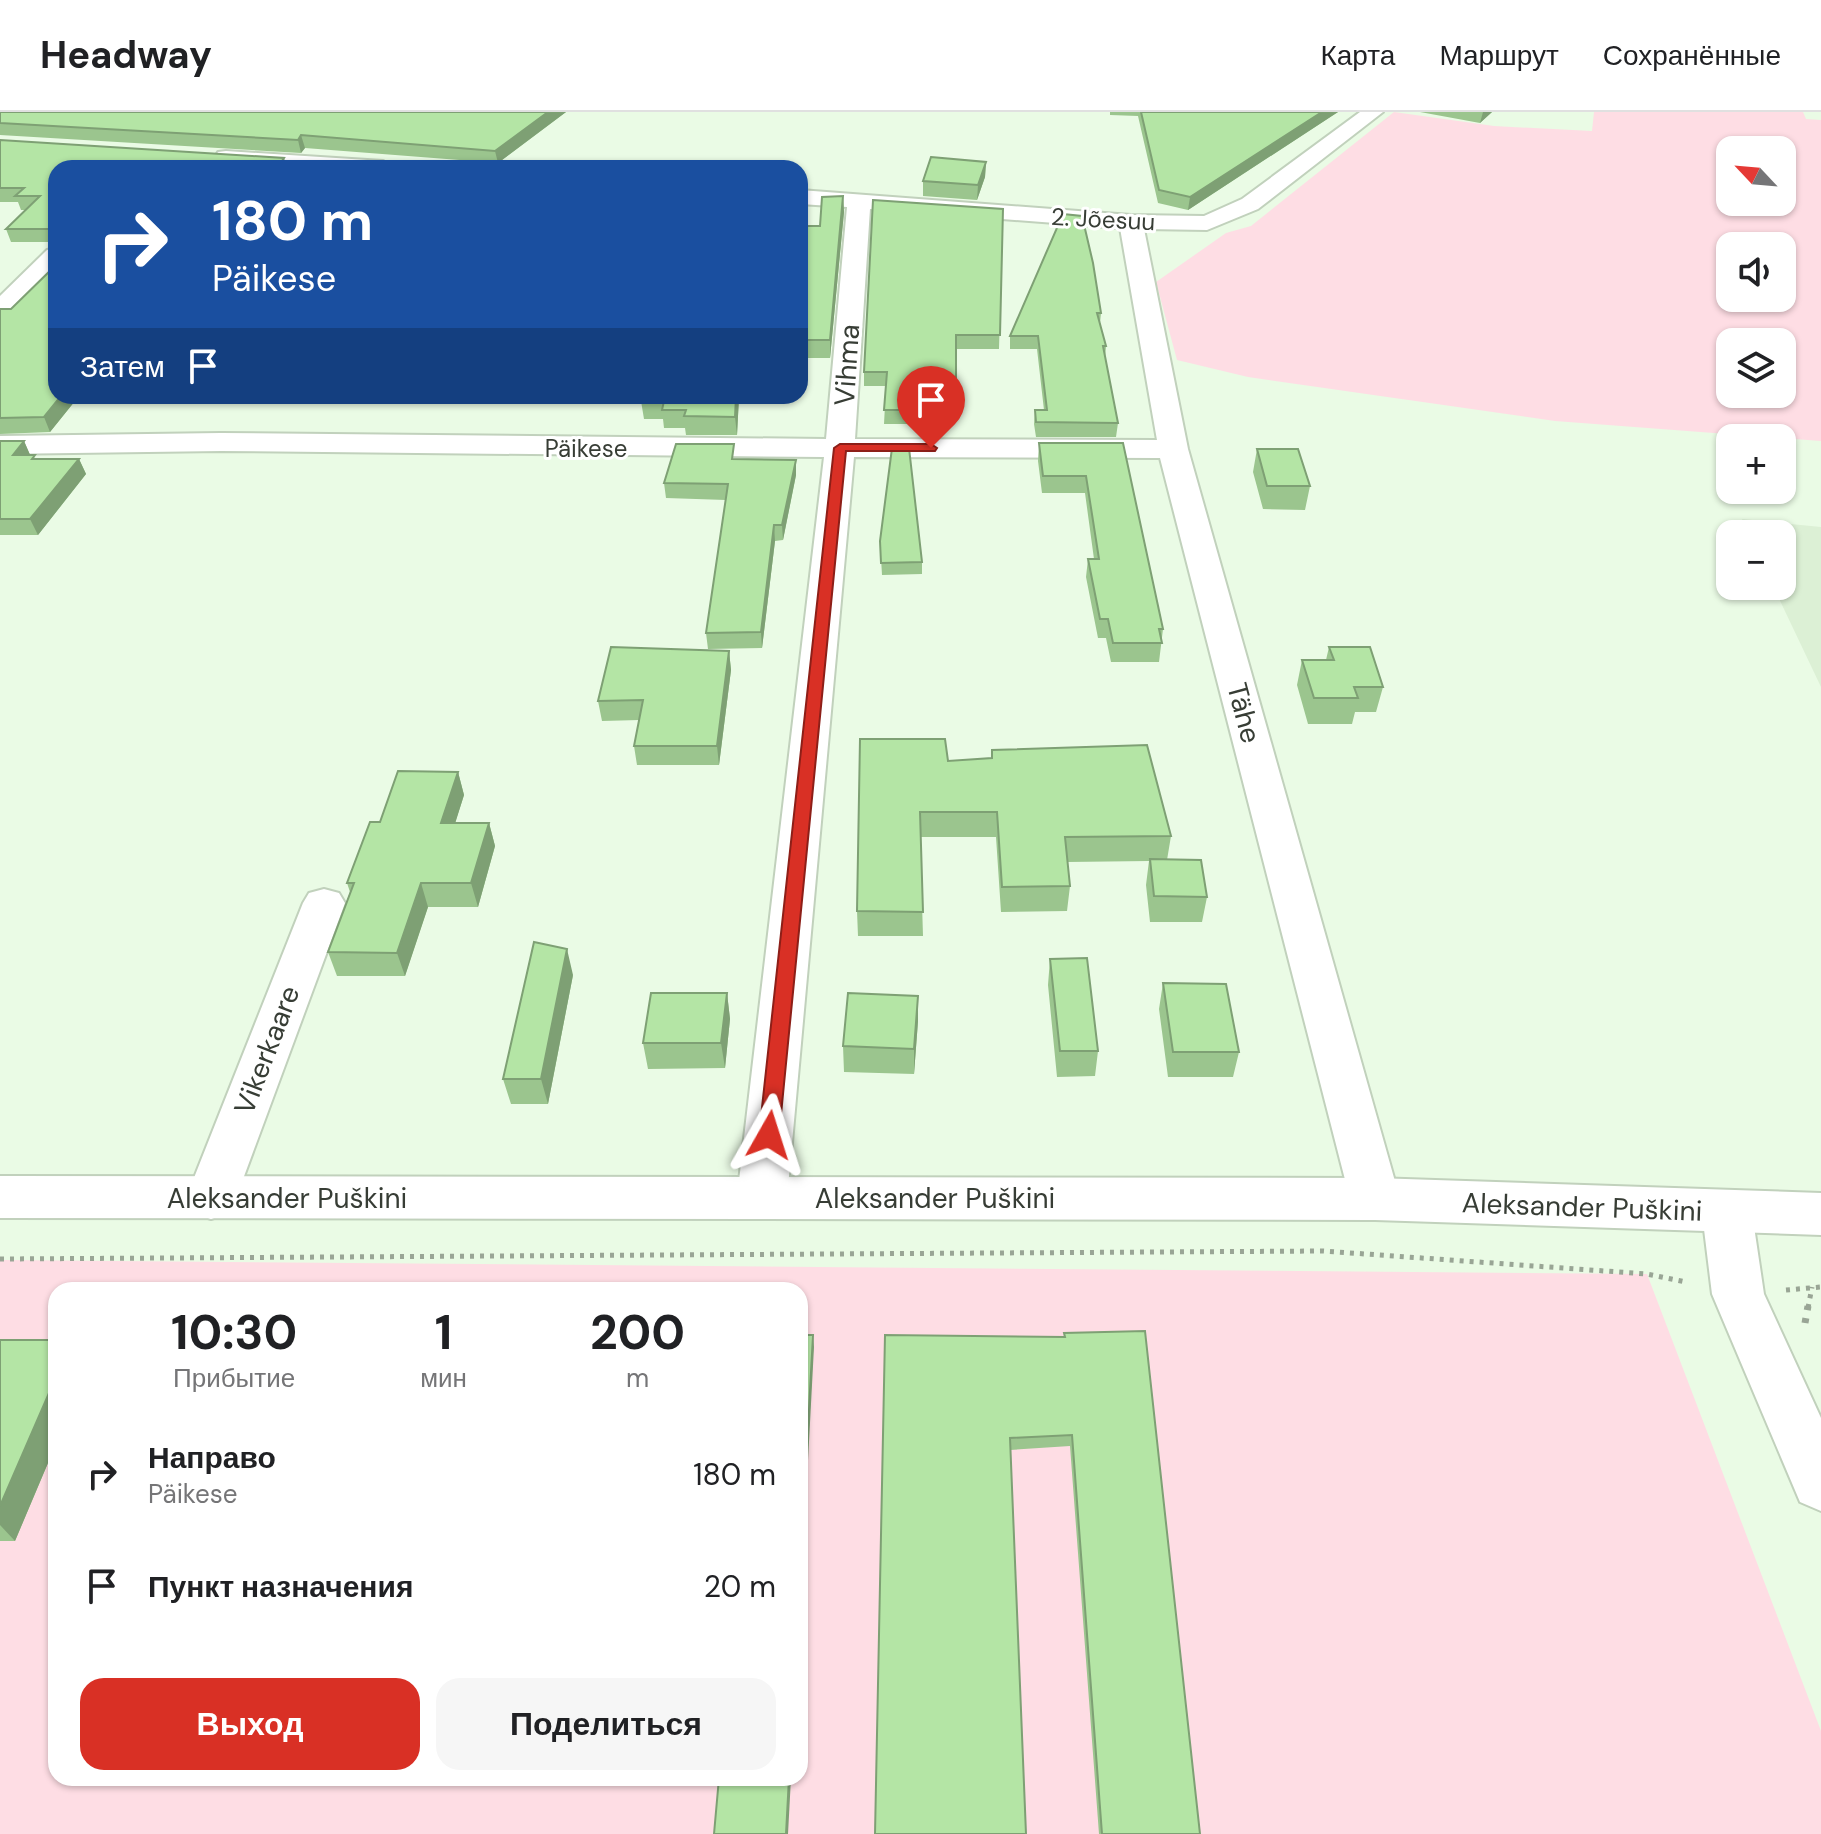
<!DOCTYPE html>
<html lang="ru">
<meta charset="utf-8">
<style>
:root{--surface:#fff;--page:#f6f6f6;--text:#202124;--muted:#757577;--line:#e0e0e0;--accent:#d93025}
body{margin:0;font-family:"DM Sans",sans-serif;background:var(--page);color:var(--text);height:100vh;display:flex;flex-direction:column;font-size:30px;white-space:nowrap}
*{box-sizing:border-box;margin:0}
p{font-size:26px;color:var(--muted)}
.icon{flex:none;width:44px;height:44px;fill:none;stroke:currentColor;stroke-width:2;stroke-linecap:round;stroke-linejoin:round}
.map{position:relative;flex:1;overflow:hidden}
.drawer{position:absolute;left:48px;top:1170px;width:760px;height:504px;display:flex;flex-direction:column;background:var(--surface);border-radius:24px;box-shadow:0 2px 6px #0004}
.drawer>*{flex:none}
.top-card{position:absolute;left:48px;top:48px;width:760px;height:244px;border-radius:24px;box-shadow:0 2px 6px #0004;background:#1a4fa0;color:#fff;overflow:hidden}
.needle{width:52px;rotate:296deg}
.fabs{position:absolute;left:1716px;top:24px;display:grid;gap:16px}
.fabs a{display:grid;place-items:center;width:80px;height:80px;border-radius:16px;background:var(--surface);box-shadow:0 2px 6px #0004;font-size:40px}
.pin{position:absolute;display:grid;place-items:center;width:68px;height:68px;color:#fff;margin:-82px -34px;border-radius:50% 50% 50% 0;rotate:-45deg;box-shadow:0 0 8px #0007}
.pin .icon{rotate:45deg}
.me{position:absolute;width:88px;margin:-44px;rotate:6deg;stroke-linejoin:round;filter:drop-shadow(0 0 6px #0008)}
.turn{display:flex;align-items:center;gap:28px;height:168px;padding:0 32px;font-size:36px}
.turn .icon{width:104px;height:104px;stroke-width:2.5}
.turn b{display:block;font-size:56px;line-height:68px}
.then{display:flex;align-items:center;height:76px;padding:0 32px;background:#0003;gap:16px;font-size:30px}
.eta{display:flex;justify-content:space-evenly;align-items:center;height:136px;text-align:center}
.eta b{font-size:48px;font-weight:700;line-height:56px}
.cta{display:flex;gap:16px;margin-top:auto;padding:16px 32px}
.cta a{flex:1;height:92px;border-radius:24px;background:var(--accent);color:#fff;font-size:32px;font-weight:700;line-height:92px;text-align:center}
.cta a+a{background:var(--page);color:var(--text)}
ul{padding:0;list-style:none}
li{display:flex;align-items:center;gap:24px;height:112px;padding:0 32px}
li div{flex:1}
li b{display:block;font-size:30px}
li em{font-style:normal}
header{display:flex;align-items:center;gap:48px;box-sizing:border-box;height:112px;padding:0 40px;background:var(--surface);border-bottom:2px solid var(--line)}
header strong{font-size:38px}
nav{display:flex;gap:44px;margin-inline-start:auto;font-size:28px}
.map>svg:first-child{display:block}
.built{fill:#dcf0d5}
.green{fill:#fedde4;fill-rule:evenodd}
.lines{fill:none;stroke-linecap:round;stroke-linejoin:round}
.minor-casing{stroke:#c1d1bc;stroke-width:4}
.secondary-casing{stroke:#c1d1bc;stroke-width:4}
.path-far1{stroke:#99a595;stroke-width:5;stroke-dasharray:4 6;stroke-linecap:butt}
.path{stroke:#99a595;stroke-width:7;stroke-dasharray:5 8;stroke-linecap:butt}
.minor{fill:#fff;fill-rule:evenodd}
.secondary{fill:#fff;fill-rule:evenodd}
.wall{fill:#9bc58e}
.shaded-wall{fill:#7ea074}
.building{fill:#b4e5a5;stroke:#7ea074;stroke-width:2}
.route{fill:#d93025;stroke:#8d1f18;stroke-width:2}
.labels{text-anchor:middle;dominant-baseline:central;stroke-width:6;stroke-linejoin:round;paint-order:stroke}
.far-street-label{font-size:24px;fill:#373d35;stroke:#fff}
.street-label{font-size:28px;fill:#373d35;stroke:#fff}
</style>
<header>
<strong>Headway</strong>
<nav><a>Карта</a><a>Маршрут</a><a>Сохранённые</a></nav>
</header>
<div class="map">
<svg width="1821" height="1722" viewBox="0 0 1821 1722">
<rect width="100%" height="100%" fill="#eafbe5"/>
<path class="built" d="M 1742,407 L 1821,415 L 1821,575 L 1773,474 L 1782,474 L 1782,422 L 1749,422 Z"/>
<path class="green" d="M 1394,0 L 1494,14 L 1592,19 L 1594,0 L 1803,0 L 1806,7 L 1821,8 L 1821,329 L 1555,309 L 1248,265 L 1177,248 L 1156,170 L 1226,121 L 1251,114 ZM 1730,38 L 1782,38 L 1782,90 L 1730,90 ZM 1730,134 L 1782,134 L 1782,186 L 1730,186 ZM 1730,230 L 1782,230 L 1782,282 L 1730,282 Z
M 0,1148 L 1647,1162 L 1821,1619 L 1821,1722 L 0,1722 ZM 56,1178 L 800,1178 L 800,1666 L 56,1666 Z"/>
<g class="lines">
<g class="minor-casing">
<path id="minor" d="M 1360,0 L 1383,0 L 1258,97 L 1207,118 L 1144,117 L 1188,337 L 1400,1087 L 1393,1102 L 1375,1108 L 1357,1102 L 1350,1087 L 1160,346 L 854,345 L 787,1086 L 780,1101 L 762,1107 L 744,1101 L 737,1086 L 824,345 L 221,339 L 0,342 L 0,324 L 221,321 L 826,327 L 847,95 L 800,92 L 800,78 L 1131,103 L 1204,104 L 1242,87 ZM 870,97 L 1120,116 L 1157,328 L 855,327 Z
M 226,39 L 383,49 L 394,56 L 290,56 L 218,50 L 215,45 L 218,40 Z
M 56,136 L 56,157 L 9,203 L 0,206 L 0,184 L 47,138 Z
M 324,777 L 339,781 L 345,791 L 236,1086 L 229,1101 L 211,1107 L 193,1101 L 186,1086 L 303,791 L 309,781 Z
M 1727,1080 L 1745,1086 L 1752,1101 L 1764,1182 L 1821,1306 L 1821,1399 L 1800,1390 L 1712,1182 L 1702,1101 L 1709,1086 Z"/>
</g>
<g class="secondary-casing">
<path id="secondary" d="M 0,1064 L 1375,1066 L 1821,1081 L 1821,1123 L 1375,1108 L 0,1106 Z"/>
</g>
<path class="path-far1" d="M 0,1147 L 1323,1139 L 1647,1162 L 1686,1170
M 1786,1178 L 1821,1175
M 1808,1196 L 1812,1175"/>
<path class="path" d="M 1805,1211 L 1808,1194"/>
<use href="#minor" class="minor"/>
<use href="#secondary" class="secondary"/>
</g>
<path class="wall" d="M 0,0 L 566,0 L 498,51 L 305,36 L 301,41 L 0,23 Z
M 1110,0 L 1338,0 L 1188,98 L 1158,91 L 1138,4 L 1110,3 Z
M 1420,0 L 1492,0 L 1480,11 Z
M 0,28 L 56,56 L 56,130 L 11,130 L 6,117 L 25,98 L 21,98 L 18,90 L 0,90 Z
M 986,50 L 985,65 L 977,88 L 923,84 L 923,69 Z
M 843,84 L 844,100 L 830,246 L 800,246 L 800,114 L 820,114 Z
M 1003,97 L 999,237 L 956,237 L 955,290 L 926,290 L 925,312 L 884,312 L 886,274 L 864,274 L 864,260 Z
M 1063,102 L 1101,201 L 1100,211 L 1106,234 L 1105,246 L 1118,311 L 1116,325 L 1036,325 L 1034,312 L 1035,298 L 1044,298 L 1037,237 L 1010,237 L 1010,224 Z
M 0,197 L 11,197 L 56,284 L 79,284 L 50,320 L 0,322 Z
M 643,284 L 743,284 L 739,285 L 737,323 L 686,323 L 685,316 L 664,316 L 663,307 L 644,307 L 641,289 Z
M 0,329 L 24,329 L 30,343 L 37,347 L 79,347 L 86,362 L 38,423 L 0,423 Z
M 1039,331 L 1123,331 L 1163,517 L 1159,550 L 1111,550 L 1106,526 L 1098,526 L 1086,465 L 1088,447 L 1094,447 L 1085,381 L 1042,381 L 1038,349 Z
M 1257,337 L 1310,374 L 1305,398 L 1263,397 L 1253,360 Z
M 735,347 L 796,363 L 783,428 L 775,429 L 762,536 L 708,537 L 706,521 L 726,388 L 666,386 L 664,371 Z
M 880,429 L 922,450 L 922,462 L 882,463 Z
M 1329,535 L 1383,575 L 1376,600 L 1355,600 L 1352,612 L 1308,612 L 1297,573 L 1302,548 L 1326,548 Z
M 729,539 L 731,558 L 719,653 L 637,653 L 634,634 L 639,608 L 602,609 L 598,589 Z
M 948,649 L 1171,724 L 1167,748 L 1207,785 L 1202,810 L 1150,810 L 1146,773 L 1149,749 L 1067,750 L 1070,774 L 1067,799 L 1001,800 L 996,725 L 920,725 L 923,824 L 858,824 L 857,799 Z
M 458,660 L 464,683 L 455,711 L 489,711 L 495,734 L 478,795 L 428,795 L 405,864 L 337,864 L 328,840 L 350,780 L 347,771 L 380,710 Z
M 1050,847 L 1098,939 L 1095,964 L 1057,965 L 1048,873 Z
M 573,863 L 548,992 L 511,992 L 503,967 Z
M 1163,871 L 1239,940 L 1233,965 L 1168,965 L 1159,897 Z
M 727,881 L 730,907 L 725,956 L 648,957 L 643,931 Z
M 918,884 L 918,909 L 914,962 L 844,960 L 843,934 Z
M 1064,1221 L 1200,1722 L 1099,1722 L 1070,1334 L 1010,1338 L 885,1223 L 1064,1225 Z
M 0,1228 L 56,1228 L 56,1332 L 15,1429 L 0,1429 Z"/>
<path class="shaded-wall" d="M 548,0 L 566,0 L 498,51 L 495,39 Z
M 1322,0 L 1338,0 L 1188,98 L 1190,85 Z
M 1483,0 L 1492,0 L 1480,11 Z
M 301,23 L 305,36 L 301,41 L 298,28 Z
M 284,46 L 287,56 L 277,56 Z
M 986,50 L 985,65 L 977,88 L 978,73 Z
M 843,84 L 844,100 L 830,246 L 830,228 Z
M 61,284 L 79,284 L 50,320 L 44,305 Z
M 736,284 L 739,285 L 737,323 L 735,305 Z
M 24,329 L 31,345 L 13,343 Z
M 79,347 L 86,362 L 38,423 L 30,407 Z
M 796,348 L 796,363 L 783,428 L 782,413 Z
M 774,413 L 775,429 L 762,536 L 761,520 Z
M 729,539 L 731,558 L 719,653 L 717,634 Z
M 458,660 L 464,683 L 448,734 L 441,711 Z
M 489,711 L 495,734 L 478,795 L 471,771 Z
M 421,771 L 428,795 L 405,864 L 397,841 Z
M 567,837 L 573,863 L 548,992 L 541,967 Z
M 727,881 L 730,907 L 725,956 L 721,931 Z
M 918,884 L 918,909 L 914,962 L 914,937 Z
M 813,1223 L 814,1235 L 800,1500 L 800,1465 Z
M 56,1265 L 56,1332 L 15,1429 L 0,1413 L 0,1394 Z
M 789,1666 L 791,1666 L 788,1722 L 786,1722 Z"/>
<path class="building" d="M 0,0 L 548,0 L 495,39 L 301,23 L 298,28 L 0,11 Z
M 1141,0 L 1322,0 L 1190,85 L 1159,78 Z
M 0,28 L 284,46 L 277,56 L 56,56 L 56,117 L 6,117 L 40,84 L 15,84 L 24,76 L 0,76 Z
M 931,45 L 986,50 L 978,73 L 923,69 Z
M 843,84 L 830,228 L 800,228 L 800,114 L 820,114 L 822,85 Z
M 873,88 L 1003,97 L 1000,223 L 956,223 L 956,276 L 926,275 L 925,298 L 884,298 L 887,260 L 864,260 Z
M 1063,102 L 1082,104 L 1093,151 L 1101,201 L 1097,201 L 1106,234 L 1103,234 L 1118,311 L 1036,310 L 1035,298 L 1047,298 L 1038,224 L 1010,224 Z
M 56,153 L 56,284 L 61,284 L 44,305 L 0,306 L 0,197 L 11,197 Z
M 643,284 L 736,284 L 735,305 L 684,304 L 686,298 L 662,298 L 664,289 L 641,289 Z
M 0,329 L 24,329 L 13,343 L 35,343 L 32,347 L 79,347 L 30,407 L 0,407 Z
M 1039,331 L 1123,331 L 1163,517 L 1159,517 L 1162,531 L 1113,531 L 1108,507 L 1100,507 L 1088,447 L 1099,447 L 1086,364 L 1043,364 Z
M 676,332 L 734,332 L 732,347 L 796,348 L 782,413 L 774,413 L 761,520 L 706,521 L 728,372 L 664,371 Z
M 892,336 L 909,336 L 922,450 L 881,451 L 880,429 Z
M 1257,337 L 1298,337 L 1310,374 L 1267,374 Z
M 611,535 L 729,539 L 717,634 L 634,634 L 643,588 L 598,589 Z
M 1329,535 L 1370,535 L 1383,575 L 1354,575 L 1358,586 L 1314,586 L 1302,548 L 1334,548 Z
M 860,627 L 945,627 L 948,649 L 992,646 L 992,638 L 1147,633 L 1171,724 L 1065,725 L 1070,774 L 1002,775 L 997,700 L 920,700 L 923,800 L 857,799 Z
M 398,659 L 458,660 L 441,711 L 489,711 L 471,771 L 421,771 L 397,841 L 328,840 L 354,771 L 347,771 L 370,710 L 380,710 Z
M 1150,747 L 1201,748 L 1207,785 L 1154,784 Z
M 534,830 L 567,837 L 541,967 L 503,967 Z
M 1087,846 L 1098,939 L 1060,939 L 1050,847 Z
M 1163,871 L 1226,872 L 1239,940 L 1173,940 Z
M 651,881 L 727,881 L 721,931 L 643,931 Z
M 848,881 L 918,884 L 914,937 L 843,934 Z
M 1145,1219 L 1200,1722 L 1102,1722 L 1072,1323 L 1010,1326 L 1026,1722 L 875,1722 L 885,1223 L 1065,1225 L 1064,1221 Z
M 800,1223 L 813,1223 L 800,1465 Z
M 0,1228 L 56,1228 L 56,1265 L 0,1394 Z
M 719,1666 L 789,1666 L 786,1722 L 714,1722 Z"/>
<path class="route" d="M 931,332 L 937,336 L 935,339 L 846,339 L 779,1023 L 769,1031 L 759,1023 L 834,336 L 840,332 Z"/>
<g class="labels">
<g class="far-street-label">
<text transform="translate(1103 107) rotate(3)">2. Jõesuu</text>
<text x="586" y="336">Päikese</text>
</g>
<g class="street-label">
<text transform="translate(847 253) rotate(-86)">Vihma</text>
<text transform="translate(1244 601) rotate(75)">Tähe</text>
<text transform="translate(267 938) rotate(-69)">Vikerkaare</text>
<text x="287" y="1086">Aleksander Puškini</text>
<text x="935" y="1086">Aleksander Puškini</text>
<text transform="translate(1582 1095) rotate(2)">Aleksander Puškini</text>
</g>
</g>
</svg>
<div class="fabs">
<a><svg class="needle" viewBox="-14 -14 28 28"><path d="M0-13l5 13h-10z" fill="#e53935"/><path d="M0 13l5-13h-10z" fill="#757577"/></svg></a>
<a><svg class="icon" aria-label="sound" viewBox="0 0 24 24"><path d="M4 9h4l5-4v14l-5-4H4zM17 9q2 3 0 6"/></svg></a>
<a><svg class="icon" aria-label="layers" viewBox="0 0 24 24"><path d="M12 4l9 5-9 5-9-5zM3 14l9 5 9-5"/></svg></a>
<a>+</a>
<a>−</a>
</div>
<div class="pin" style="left:931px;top:336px;background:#d93025"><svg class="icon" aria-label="arrive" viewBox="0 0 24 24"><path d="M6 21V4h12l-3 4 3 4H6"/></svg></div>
<svg class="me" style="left:769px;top:1023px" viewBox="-20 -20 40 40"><path d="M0-17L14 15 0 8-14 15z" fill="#d93025" stroke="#fff" stroke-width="4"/></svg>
<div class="top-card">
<div class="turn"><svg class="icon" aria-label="right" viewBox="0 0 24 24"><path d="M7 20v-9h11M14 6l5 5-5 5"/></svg><div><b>180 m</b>Päikese</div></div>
<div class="then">Затем<svg class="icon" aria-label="arrive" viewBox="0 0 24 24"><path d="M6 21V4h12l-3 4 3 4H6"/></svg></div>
</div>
<section class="drawer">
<div class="eta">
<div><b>10:30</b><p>Прибытие</p></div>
<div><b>1</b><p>мин</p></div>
<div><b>200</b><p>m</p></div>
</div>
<ul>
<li><svg class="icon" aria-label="right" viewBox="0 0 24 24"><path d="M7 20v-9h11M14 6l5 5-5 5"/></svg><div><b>Направо</b><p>Päikese</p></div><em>180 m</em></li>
<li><svg class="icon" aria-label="arrive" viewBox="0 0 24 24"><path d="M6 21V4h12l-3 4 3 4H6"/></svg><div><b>Пункт назначения</b></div><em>20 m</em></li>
</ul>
<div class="cta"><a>Выход</a><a>Поделиться</a></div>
</section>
</div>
